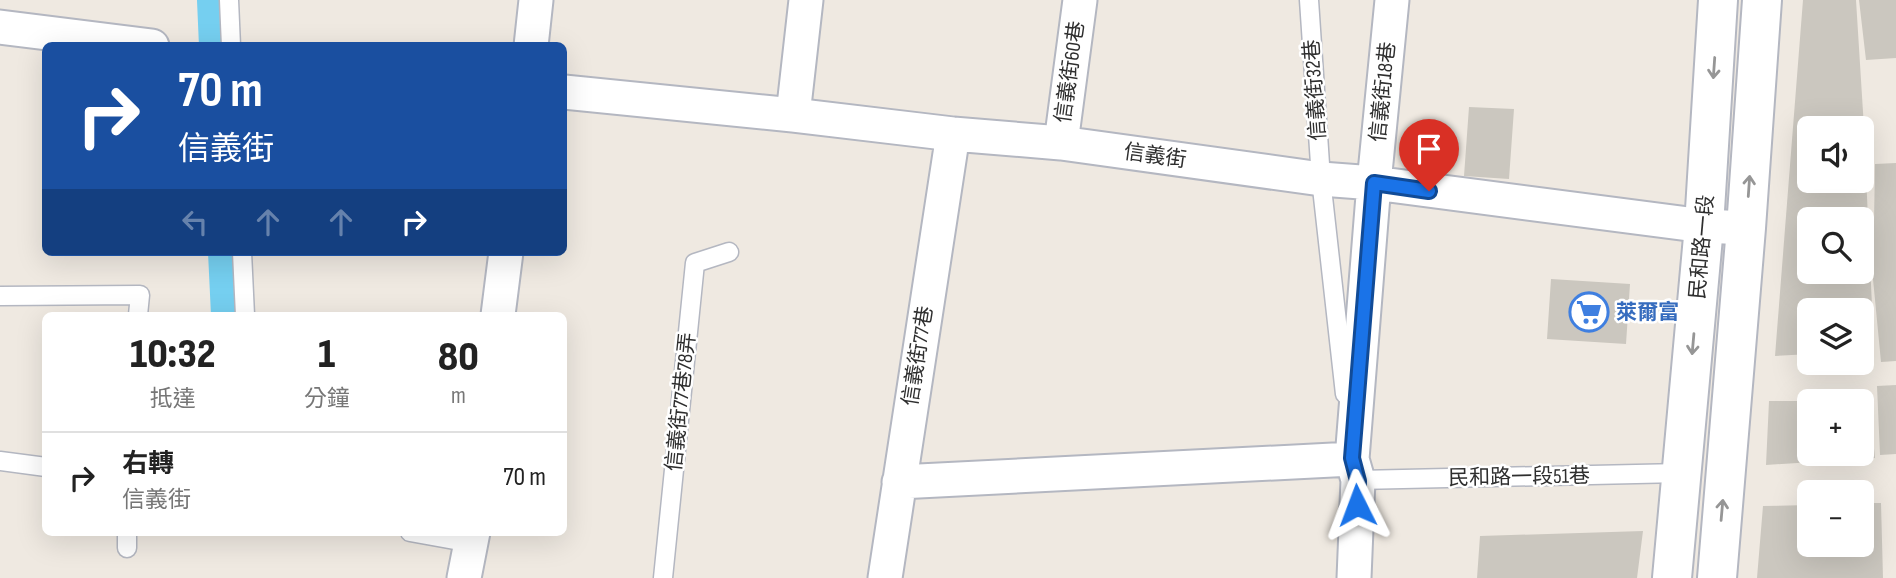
<!DOCTYPE html>
<html lang="zh-TW">
<meta charset="utf-8">
<style>
:root{--surface:#fff;--page:#f6f6f6;--text:#222;--muted:#767676;--line:#e0e0e0}
body{margin:0;font-family:"Sofia Sans Condensed","Noto Sans TC",sans-serif;background:var(--page);color:var(--text);height:100vh;display:flex;flex-direction:column;font-size:26px;white-space:nowrap}
*{box-sizing:border-box;margin:0}
p{font-size:23px;color:var(--muted)}
.icon{flex:none;width:38px;height:38px;fill:none;stroke:currentColor;stroke-width:2;stroke-linecap:round;stroke-linejoin:round}
.map{position:relative;flex:1;overflow:hidden}
.details{position:absolute;left:42px;top:312px;width:525px;height:224px;display:flex;flex-direction:column;background:var(--surface);border-radius:10px;box-shadow:0 7px 28px #0002}
.details>*{flex:none}
.hud{position:absolute;left:42px;top:42px;width:525px;height:214px;border-radius:10px;box-shadow:0 7px 28px #0002;background:#1a4fa0;color:#fff;overflow:hidden}
.tools{position:absolute;left:1797px;top:116px;display:grid;gap:14px}
.tools a{display:grid;place-items:center;width:77px;height:77px;border-radius:10px;background:var(--surface);box-shadow:0 7px 28px #0002;font-size:35px}
.pin{position:absolute;display:grid;place-items:center;width:60px;height:60px;color:#fff;margin:-72px -30px;border-radius:50% 50% 50% 0;rotate:-45deg;box-shadow:0 0 7px #0007}
.pin .icon{rotate:45deg}
.me{position:absolute;width:77px;margin:-38px;rotate:357deg;stroke-linejoin:round;filter:drop-shadow(0 0 5px #0008)}
.turn{display:flex;align-items:center;gap:24px;height:147px;padding:0 21px;font-size:32px}
.turn .icon{width:91px;height:91px;stroke-width:2.5}
.turn b{display:block;font-size:49px;line-height:60px}
.lanes{display:flex;align-items:center;height:66px;padding:0 21px;background:#0003;justify-content:center;gap:35px;direction:ltr}
.lanes .off{opacity:.35}
.eta{display:flex;justify-content:space-evenly;align-items:center;height:119px;text-align:center}
.eta b{font-size:42px;font-weight:800;line-height:49px}
ul{padding:0;list-style:none}
li{display:flex;align-items:center;gap:21px;height:91px;padding:0 21px;border-top:2px solid var(--line)}
li div{flex:1}
li b{display:block;font-size:26px}
li em{font-style:normal}
.map>svg:first-child{display:block}
.lines{fill:none;stroke-linecap:round;stroke-linejoin:round}
.canal{stroke:#75cff0;stroke-width:30}
.building{fill:#cbc7bf;fill-rule:evenodd}
.service-casing{stroke:#b4b7c1;stroke-width:21}
.minor-casing{stroke:#b4b7c1;stroke-width:37}
.tertiary-casing{stroke:#b4b7c1;stroke-width:42}
.service{stroke:#fff;stroke-width:18}
.minor{stroke:#fff;stroke-width:33}
.tertiary{stroke:#fff;stroke-width:38}
.oneway{stroke:#969696}
.route-casing{stroke:#114b97;stroke-width:18}
.route{stroke:#1a73e8;stroke-width:12}
.labels{text-anchor:middle;dominant-baseline:central;stroke-width:5;stroke-linejoin:round;paint-order:stroke}
.street-label{font-size:21px;fill:#2e2e2e;stroke:#fff}
.shop-label{font-size:21px;font-weight:bold;fill:#366cbe;stroke:#fff;text-anchor:start}
</style>
<div class="map">
<svg width="1896" height="578" viewBox="0 0 1896 578">
<rect width="100%" height="100%" fill="#efe9e1"/>
<g class="lines">
<path class="canal" d="M 212,0 L 214,46
M 223,252 L 226,315"/>
</g>
<path class="building" d="M 1803,0 L 1856,0 L 1864,128 L 1810,128 L 1810,180 L 1862,180 L 1862,132 L 1864,131 L 1874,350 L 1862,351 L 1862,310 L 1810,310 L 1810,354 L 1775,356 ZM 1810,219 L 1862,219 L 1862,271 L 1810,271 Z
M 1859,0 L 1896,0 L 1896,58 L 1866,60 Z
M 1469,107 L 1514,109 L 1509,179 L 1464,176 Z
M 1896,163 L 1896,361 L 1881,362 L 1873,279 L 1875,164 Z
M 1551,279 L 1630,284 L 1626,344 L 1547,339 Z
M 1896,385 L 1896,454 L 1880,455 L 1877,386 Z
M 1862,400 L 1869,400 L 1875,458 L 1766,465 L 1769,401 L 1810,401 L 1810,453 L 1862,453 Z
M 1862,503 L 1881,503 L 1883,578 L 1757,578 L 1763,506 L 1810,505 L 1810,544 L 1862,544 Z
M 1643,531 L 1637,578 L 1477,578 L 1480,536 Z"/>
<g class="lines">
<g class="service-casing">
<path id="service" d="M 229,0 L 231,46
M 1309,0 L 1321,179 L 1345,394
M 242,252 L 245,315
M 0,296 L 140,295 L 138,315
M 0,461 L 46,467
M 1358,480 L 1681,473
M 127,532 L 127,548
M 410,532 L 471,543
M 663,578 L 695,263 L 729,252"/>
</g>
<g class="minor-casing">
<path id="minor" d="M 0,27 L 152,46
M 531,46 L 536,0
M 564,92 L 793,115 L 953,134 L 1061,143 L 1321,179 L 1374,183 L 1704,226 L 1746,228
M 793,115 L 806,0
M 1061,143 L 1080,0
M 498,315 L 506,252
M 899,482 L 1352,459
M 464,578 L 473,532
M 885,578 L 953,134
M 1354,578 L 1358,480 L 1352,459 L 1374,183 L 1392,0"/>
</g>
<g class="tertiary-casing">
<path id="tertiary" d="M 1672,578 L 1704,226 L 1718,0
M 1717,578 L 1746,228 L 1762,0"/>
</g>
<use href="#service" class="service"/>
<use href="#minor" class="minor"/>
<use href="#tertiary" class="tertiary"/>
</g>
<defs><path id="oneway-shaft" d="M-6 0H5M1.5-3L5.5 0L1.5 3" fill="none" stroke-width="1.6" stroke-linecap="round" stroke-linejoin="round" transform="scale(1.75)"/></defs>
<g class="oneway">
<use href="#oneway-shaft" transform="translate(1714 68) rotate(94)"/>
<use href="#oneway-shaft" transform="translate(1749 186) rotate(-86)"/>
<use href="#oneway-shaft" transform="translate(1693 344) rotate(95)"/>
<use href="#oneway-shaft" transform="translate(1722 510) rotate(-85)"/>
</g>
<g class="lines">
<g class="route-casing">
<path id="route" d="M 1357,505 L 1358,481 L 1352,458 L 1374,183 L 1429,191"/>
</g>
<use href="#route" class="route"/>
</g>
<defs>
<g id="supermarket-ring" transform="scale(2.0125)"><circle r="9.5" fill="#fff" stroke="#3f7fe0" stroke-width="1.5"/><path d="M-6-5.5h2.5l.6 2H6L4.5 2H-2.5L-4.4-4H-6ZM-1.5 3.2a1.3 1.3 0 1 0 .1 0ZM3 3.2a1.3 1.3 0 1 0 .1 0Z" fill="#3f7fe0"/></g>
</defs>
<g fill-rule="evenodd">
<use href="#supermarket-ring" x="1589" y="312"/>
</g>
<g class="labels">
<g class="street-label">
<text transform="translate(1070 72) rotate(-82)">信義街60巷</text>
<text transform="translate(1315 90) rotate(-94)">信義街32巷</text>
<text transform="translate(1383 92) rotate(-84)">信義街18巷</text>
<text transform="translate(1155 156) rotate(8)">信義街</text>
<text transform="translate(1702 247) rotate(-85)">民和路一段</text>
<text transform="translate(918 356) rotate(-81)">信義街77巷</text>
<text transform="translate(681 402) rotate(-84)">信義街77巷78弄</text>
<text transform="translate(1519 477) rotate(-1)">民和路一段51巷</text>
</g>
<g class="shop-label">
<text x="1616" y="312">萊爾富</text>
</g>
</g>
</svg>
<div class="tools">
<a><svg class="icon" aria-label="sound" viewBox="0 0 24 24"><path d="M4 9h4l5-4v14l-5-4H4zM17 9q2 3 0 6"/></svg></a>
<a><svg class="icon" aria-label="search" viewBox="0 0 24 24"><circle cx="10" cy="10" r="6"/><path d="M15 15l6 6"/></svg></a>
<a><svg class="icon" aria-label="layers" viewBox="0 0 24 24"><path d="M12 4l9 5-9 5-9-5zM3 14l9 5 9-5"/></svg></a>
<a>+</a>
<a>−</a>
</div>
<div class="pin" style="left:1429px;top:191px;background:#d93025"><svg class="icon" aria-label="arrive" viewBox="0 0 24 24"><path d="M6 21V4h12l-3 4 3 4H6"/></svg></div>
<svg class="me" style="left:1357px;top:505px" viewBox="-20 -20 40 40"><path d="M0-17L14 15 0 8-14 15z" fill="#1a73e8" stroke="#fff" stroke-width="4"/></svg>
<div class="hud">
<div class="turn"><svg class="icon" aria-label="right" viewBox="0 0 24 24"><path d="M7 20v-9h11M14 6l5 5-5 5"/></svg><div><b>70 m</b>信義街</div></div>
<div class="lanes"><svg class="icon off" aria-label="left" viewBox="0 0 24 24"><path d="M17 20v-9H6M10 6l-5 5 5 5"/></svg><svg class="icon off" aria-label="ahead" viewBox="0 0 24 24"><path d="M12 20V5M6 11l6-6 6 6"/></svg><svg class="icon off" aria-label="ahead" viewBox="0 0 24 24"><path d="M12 20V5M6 11l6-6 6 6"/></svg><svg class="icon" aria-label="right" viewBox="0 0 24 24"><path d="M7 20v-9h11M14 6l5 5-5 5"/></svg></div>
</div>
<section class="details">
<div class="eta">
<div><b>10:32</b><p>抵達</p></div>
<div><b>1</b><p>分鐘</p></div>
<div><b>80</b><p>m</p></div>
</div>
<ul>
<li><svg class="icon" aria-label="right" viewBox="0 0 24 24"><path d="M7 20v-9h11M14 6l5 5-5 5"/></svg><div><b>右轉</b><p>信義街</p></div><em>70 m</em></li>
</ul>
</section>
</div>
